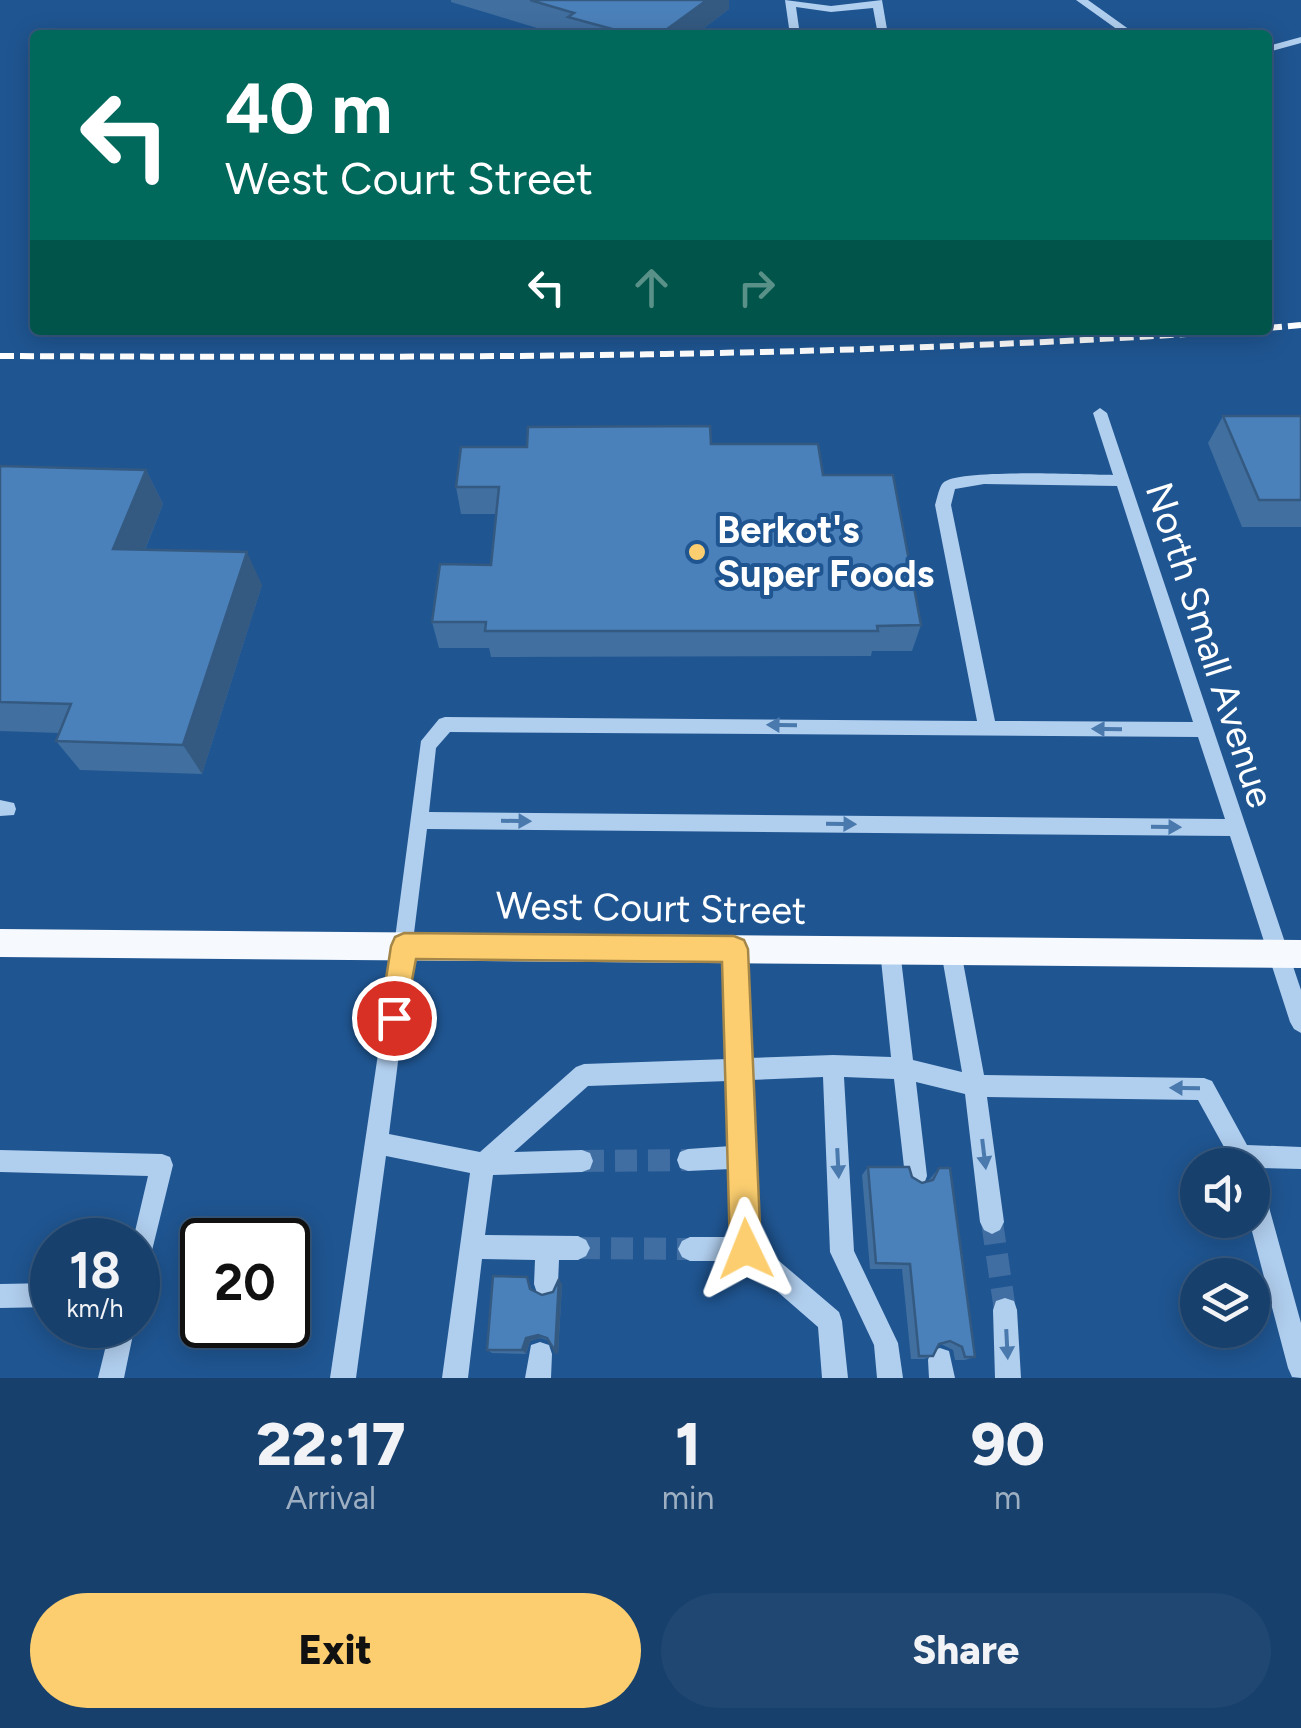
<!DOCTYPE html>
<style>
:root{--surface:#17406d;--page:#204772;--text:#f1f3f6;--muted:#9eafc2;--line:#365980;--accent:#fcce6f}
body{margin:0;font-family:Figtree,sans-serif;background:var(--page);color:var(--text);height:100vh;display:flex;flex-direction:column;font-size:38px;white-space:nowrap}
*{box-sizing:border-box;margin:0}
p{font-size:32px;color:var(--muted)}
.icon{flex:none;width:55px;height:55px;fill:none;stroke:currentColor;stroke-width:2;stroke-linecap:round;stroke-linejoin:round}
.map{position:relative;height:1378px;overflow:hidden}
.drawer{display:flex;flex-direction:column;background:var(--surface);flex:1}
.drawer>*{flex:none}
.banner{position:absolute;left:30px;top:30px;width:1242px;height:305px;border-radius:10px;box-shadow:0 5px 25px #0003,0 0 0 2px var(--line);background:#00695c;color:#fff;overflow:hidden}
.tools{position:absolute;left:1180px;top:1148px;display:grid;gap:20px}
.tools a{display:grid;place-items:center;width:90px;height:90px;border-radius:50%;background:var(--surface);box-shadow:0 5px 25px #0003,0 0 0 2px var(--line);font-size:50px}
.speed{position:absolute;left:30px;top:1218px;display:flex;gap:20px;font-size:50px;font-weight:700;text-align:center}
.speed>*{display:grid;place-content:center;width:130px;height:130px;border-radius:50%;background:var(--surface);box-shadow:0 5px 25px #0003,0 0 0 2px var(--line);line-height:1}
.speed small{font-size:25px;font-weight:400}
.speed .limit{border:5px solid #111;border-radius:15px;background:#fff;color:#111}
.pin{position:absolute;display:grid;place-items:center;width:85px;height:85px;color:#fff;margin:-42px;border:5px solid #fff;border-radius:50%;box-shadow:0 2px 10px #0007}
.me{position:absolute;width:110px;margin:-55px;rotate:358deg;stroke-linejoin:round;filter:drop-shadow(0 0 8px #0008)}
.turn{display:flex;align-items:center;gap:35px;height:210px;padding:0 30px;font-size:45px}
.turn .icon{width:130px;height:130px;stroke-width:2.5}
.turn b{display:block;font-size:70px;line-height:85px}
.lanes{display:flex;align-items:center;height:95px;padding:0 30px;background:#0003;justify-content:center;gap:50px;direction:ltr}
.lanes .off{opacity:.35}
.eta{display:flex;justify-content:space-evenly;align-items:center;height:170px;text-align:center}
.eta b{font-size:60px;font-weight:800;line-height:70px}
.button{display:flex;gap:20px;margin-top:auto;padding:20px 30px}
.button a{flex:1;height:115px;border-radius:60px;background:var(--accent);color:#111;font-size:40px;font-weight:800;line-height:115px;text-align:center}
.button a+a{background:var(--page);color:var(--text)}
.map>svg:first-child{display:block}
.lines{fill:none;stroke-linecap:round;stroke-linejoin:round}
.minor-tunnel{stroke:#416ea2;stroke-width:22;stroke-dasharray:22 11;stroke-linecap:butt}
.minor{fill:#b0ceee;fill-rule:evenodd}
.major{fill:#f6faff;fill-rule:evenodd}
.rail{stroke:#fff;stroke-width:6;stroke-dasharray:14 6;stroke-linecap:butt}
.wall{fill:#406fa0}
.shaded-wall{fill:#345a82}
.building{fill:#4b81ba;stroke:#345a82;stroke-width:2.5}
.oneway{fill:#4a79ad}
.route{fill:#fcce6f;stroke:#a48648;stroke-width:2.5}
.poi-dot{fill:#fcce6f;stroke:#1f5591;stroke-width:4}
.labels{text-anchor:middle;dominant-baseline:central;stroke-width:8;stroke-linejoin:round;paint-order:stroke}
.poi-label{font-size:38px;font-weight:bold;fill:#fff;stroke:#1f5591;text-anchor:start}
.street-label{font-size:38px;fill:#fff;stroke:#1f5591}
</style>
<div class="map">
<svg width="1301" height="1378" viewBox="0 0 1301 1378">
<rect width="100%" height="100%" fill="#1f5591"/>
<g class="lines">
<path class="minor-tunnel" d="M 582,1161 L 688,1160
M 992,1222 L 1005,1310
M 578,1248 L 690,1249"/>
<path class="minor" d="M 785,0 L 831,6 L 882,0 L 888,35 L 878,35 L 873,8 L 831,12 L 796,7 L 800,35 L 790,35 Z
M 1076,0 L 1088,0 L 1137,35 L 1125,35 Z
M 1301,37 L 1301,43 L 1268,52 L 1268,46 Z
M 1100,408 L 1107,413 L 1301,990 L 1301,1033 L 1294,1029 L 1290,1022 L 1230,836 L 427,829 L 389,1134 L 480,1152 L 576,1067 L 584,1064 L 728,1059 L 724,949 L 727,942 L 734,939 L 741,942 L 744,949 L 749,1058 L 833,1055 L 891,1057 L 880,950 L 883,943 L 890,940 L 897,943 L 900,950 L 913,1060 L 962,1072 L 941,951 L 944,944 L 951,941 L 958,944 L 961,951 L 984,1075 L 1204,1078 L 1212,1081 L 1247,1145 L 1301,1147 L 1301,1169 L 1256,1168 L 1252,1174 L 1252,1165 L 1234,1165 L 1198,1100 L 987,1097 L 1004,1222 L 1000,1230 L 992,1234 L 984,1230 L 980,1222 L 965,1094 L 916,1082 L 927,1176 L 924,1184 L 916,1187 L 908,1184 L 905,1176 L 894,1079 L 844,1077 L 854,1251 L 898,1343 L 903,1378 L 877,1378 L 874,1345 L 830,1252 L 823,1077 L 750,1080 L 758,1243 L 839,1312 L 842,1321 L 848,1378 L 822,1378 L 818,1327 L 742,1261 L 690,1261 L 682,1257 L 678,1249 L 682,1241 L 690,1237 L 734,1237 L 731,1169 L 688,1171 L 680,1168 L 677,1160 L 680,1152 L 688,1149 L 731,1146 L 728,1081 L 588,1086 L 514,1152 L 582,1150 L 590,1153 L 593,1161 L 590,1169 L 582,1172 L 493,1175 L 485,1235 L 578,1236 L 586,1240 L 590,1248 L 586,1256 L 578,1260 L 559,1260 L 558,1284 L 555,1293 L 546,1296 L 537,1293 L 534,1284 L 535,1260 L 482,1259 L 468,1378 L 442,1378 L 470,1173 L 386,1156 L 356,1378 L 330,1378 L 394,946 L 421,741 L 439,719 L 445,717 L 977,721 L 935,505 C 937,499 939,487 943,483 C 956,468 1087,475 1113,475 L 1093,413 ZM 984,484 L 1117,486 L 1193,722 L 995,721 L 951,505 L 955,489 ZM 450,732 L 1198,737 L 1225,819 L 429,812 L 436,748 Z
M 0,800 L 14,803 L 16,809 L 14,815 L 0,816 Z
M 0,1150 L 162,1154 L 170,1157 L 173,1165 L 146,1275 L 138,1279 L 138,1240 L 133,1240 L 148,1176 L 0,1172 Z
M 1252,1178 L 1260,1181 L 1264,1189 L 1301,1323 L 1301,1378 L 1292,1377 L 1288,1368 L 1249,1220 L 1252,1220 Z
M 52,1283 L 52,1307 L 0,1308 L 0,1284 Z
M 1005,1298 L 1014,1301 L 1017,1310 L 1021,1378 L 995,1378 L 993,1310 L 996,1301 Z
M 111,1325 L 135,1325 L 124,1378 L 98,1378 Z
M 540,1342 L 549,1345 L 552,1354 L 551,1378 L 525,1378 L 531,1345 Z
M 940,1348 L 949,1351 L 955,1378 L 929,1378 L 928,1360 L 931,1351 Z"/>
<path class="major" d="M 0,929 L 1301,940 L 1301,968 L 0,957 Z"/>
<path class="rail" d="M 1268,328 L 1301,325
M 0,356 C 417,358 832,359 1248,330"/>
</g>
<path class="wall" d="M 451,0 L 729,0 L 729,9 L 695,35 L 560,35 L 451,2 Z
M 1223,416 L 1301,416 L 1301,527 L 1242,527 L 1208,443 Z
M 711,444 L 823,475 L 921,625 L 912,651 L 872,651 L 871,656 L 491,657 L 489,648 L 439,648 L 432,622 L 491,565 L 496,514 L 461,514 L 456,487 Z
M 0,466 L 146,470 L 163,504 L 145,550 L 262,585 L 202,774 L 80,770 L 56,741 L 59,733 L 0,731 Z
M 868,1167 L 912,1177 L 922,1183 L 928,1181 L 939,1168 L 975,1357 L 965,1360 L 955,1360 L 953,1350 L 941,1344 L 938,1345 L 933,1356 L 924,1359 L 911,1359 L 902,1269 L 870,1269 L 862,1175 Z
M 527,1277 L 532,1290 L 542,1295 L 553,1292 L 562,1284 L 558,1354 L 549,1341 L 541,1338 L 530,1341 L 526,1354 L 492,1353 L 487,1350 Z"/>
<path class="shaded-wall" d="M 707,0 L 729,0 L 729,9 L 695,35 L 659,35 Z
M 146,470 L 163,504 L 132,582 L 113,549 Z
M 247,552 L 262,585 L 202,774 L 183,745 Z
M 559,1279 L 562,1284 L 558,1354 L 555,1351 Z
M 538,1335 L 541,1338 L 530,1341 L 526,1354 L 522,1350 L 526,1338 Z"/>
<path class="building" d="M 530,0 L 707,0 L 659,35 L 634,35 L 568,17 L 574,13 Z
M 1223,416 L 1301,416 L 1301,500 L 1259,500 Z
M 710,426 L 711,444 L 818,444 L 823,475 L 893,475 L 921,625 L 877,626 L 878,631 L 485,631 L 486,622 L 432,622 L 440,564 L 491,565 L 499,487 L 456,487 L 461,447 L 527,447 L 528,427 Z
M 0,466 L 146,470 L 113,549 L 247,552 L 183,745 L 56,741 L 71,704 L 0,702 Z
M 868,1167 L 909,1167 L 912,1177 L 922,1183 L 933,1180 L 939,1168 L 950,1168 L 975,1357 L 965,1357 L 962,1347 L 950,1341 L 939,1344 L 933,1356 L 919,1356 L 910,1264 L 876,1263 Z
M 493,1276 L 527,1277 L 530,1289 L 542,1295 L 553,1292 L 559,1279 L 555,1351 L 547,1338 L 538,1335 L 526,1338 L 522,1350 L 487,1350 Z"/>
<defs><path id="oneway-solid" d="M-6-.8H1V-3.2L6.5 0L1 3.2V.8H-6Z" transform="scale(2.5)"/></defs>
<g class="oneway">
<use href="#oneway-solid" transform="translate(782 725) rotate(-179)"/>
<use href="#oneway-solid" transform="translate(1107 729) rotate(-179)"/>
<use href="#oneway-solid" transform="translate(516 821) rotate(1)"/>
<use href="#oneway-solid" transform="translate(841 824) rotate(1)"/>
<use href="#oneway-solid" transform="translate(1166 827) rotate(1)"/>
<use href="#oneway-solid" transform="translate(1185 1088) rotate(-179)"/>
<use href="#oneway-solid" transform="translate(984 1154) rotate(83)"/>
<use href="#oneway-solid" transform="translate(838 1163) rotate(87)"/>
<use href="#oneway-solid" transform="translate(1007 1344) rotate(87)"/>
</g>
<path class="route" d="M 404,933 L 734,936 L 744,940 L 748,949 L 761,1249 L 757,1260 L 746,1264 L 735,1260 L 730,1249 L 722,962 L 416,959 L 403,1028 L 394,1032 L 384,1028 L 380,1018 L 391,946 L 395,937 Z"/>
<circle class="poi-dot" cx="697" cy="552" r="10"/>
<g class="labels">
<g class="poi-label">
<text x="717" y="530">Berkot's<tspan x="717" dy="44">Super Foods</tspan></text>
</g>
<g class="street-label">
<text transform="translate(1210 645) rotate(72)">North Small Avenue</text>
<text transform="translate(651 908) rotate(1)">West Court Street</text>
</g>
</g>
</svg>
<div class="tools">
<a><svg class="icon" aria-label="sound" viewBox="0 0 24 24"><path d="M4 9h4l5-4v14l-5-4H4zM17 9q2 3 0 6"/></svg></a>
<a><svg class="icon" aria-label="layers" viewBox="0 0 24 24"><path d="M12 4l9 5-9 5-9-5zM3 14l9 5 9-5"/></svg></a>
</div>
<div class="speed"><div>18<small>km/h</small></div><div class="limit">20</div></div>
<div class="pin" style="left:394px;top:1018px;background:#d93025"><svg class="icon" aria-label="arrive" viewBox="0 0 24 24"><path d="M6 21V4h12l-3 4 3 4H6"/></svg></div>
<svg class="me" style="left:746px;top:1249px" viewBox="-20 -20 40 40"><path d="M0-17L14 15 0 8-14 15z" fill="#fcce6f" stroke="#fff" stroke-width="4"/></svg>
<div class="banner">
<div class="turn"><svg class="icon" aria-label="left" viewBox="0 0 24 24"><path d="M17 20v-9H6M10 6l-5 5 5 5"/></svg><div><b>40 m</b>West Court Street</div></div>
<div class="lanes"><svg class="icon" aria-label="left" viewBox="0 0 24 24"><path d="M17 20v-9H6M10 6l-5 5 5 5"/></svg><svg class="icon off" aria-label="ahead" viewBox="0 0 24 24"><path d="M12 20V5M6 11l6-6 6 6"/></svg><svg class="icon off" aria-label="right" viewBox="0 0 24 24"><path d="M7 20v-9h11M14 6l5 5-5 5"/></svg></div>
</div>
</div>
<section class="drawer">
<div class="eta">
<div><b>22:17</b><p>Arrival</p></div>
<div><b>1</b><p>min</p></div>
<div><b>90</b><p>m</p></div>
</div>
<div class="button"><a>Exit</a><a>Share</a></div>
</section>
